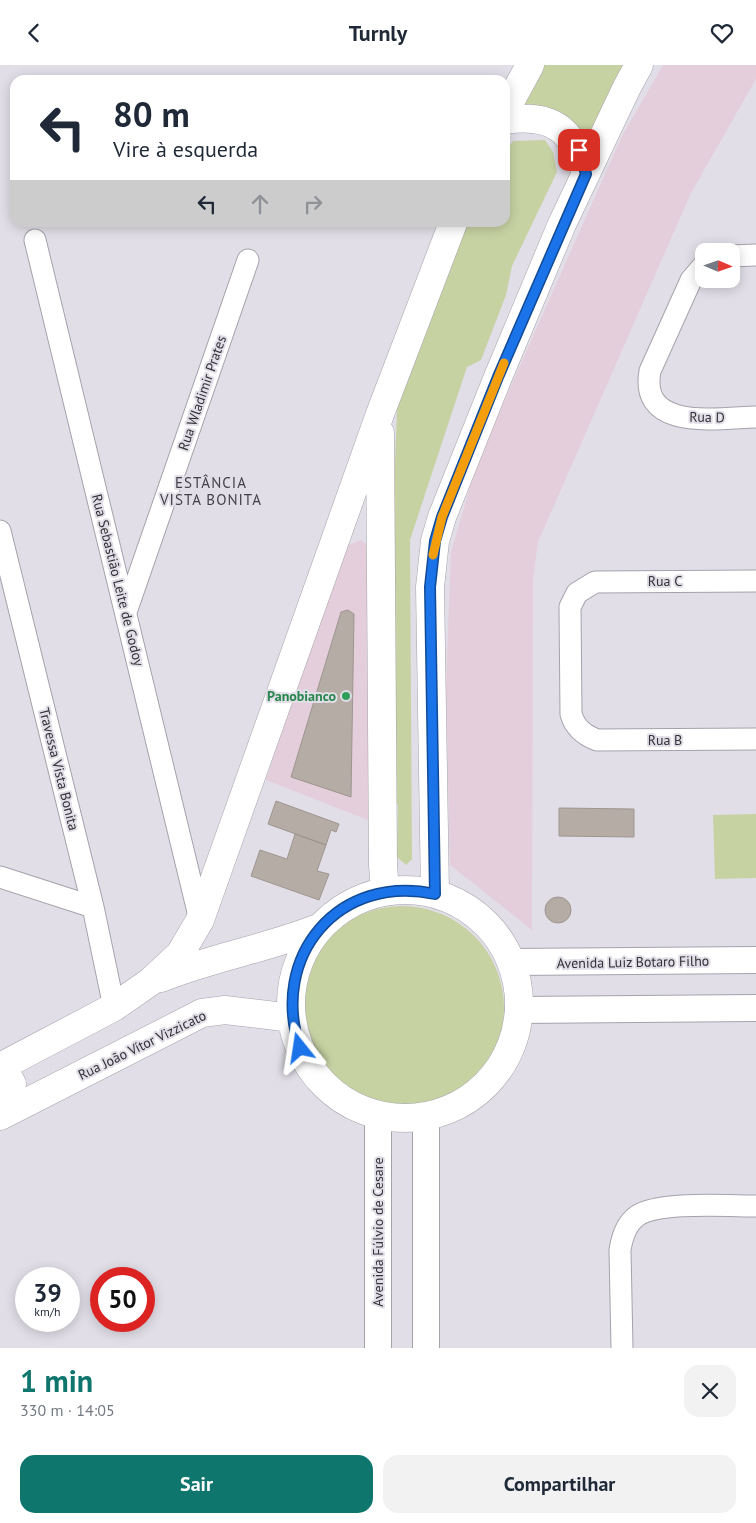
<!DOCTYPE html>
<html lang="pt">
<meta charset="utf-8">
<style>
:root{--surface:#fff;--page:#f2f2f3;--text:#1f2937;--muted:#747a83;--accent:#0f766e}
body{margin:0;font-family:"PT Sans",sans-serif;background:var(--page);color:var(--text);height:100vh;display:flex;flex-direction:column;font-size:19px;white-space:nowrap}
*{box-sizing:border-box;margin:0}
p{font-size:16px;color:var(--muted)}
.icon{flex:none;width:28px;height:28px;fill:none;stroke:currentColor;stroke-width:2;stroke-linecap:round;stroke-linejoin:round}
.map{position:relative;height:1283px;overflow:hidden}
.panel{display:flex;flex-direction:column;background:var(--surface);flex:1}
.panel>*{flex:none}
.top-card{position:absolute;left:10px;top:10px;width:500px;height:152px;border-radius:15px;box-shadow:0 2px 12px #0003;background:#fff;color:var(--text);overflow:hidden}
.needle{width:32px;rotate:92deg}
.fabs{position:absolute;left:695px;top:178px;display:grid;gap:10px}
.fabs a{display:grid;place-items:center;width:45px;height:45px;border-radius:10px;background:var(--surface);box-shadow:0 2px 12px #0003;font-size:25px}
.speed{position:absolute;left:15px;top:1202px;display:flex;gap:10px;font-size:25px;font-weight:700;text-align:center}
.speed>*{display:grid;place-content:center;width:65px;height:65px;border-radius:50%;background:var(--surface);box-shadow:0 2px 12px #0003;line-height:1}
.speed small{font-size:12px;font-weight:400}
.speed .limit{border:8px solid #d22;background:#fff;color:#111}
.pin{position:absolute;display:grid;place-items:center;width:42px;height:42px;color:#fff;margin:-21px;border-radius:10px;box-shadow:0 2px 8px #0006}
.me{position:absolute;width:55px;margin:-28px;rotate:345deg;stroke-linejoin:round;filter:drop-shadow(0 0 4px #0008)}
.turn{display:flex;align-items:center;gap:18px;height:105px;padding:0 20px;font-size:22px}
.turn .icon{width:65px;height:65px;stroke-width:2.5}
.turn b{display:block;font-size:35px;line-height:42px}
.lanes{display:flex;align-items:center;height:48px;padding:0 20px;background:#0003;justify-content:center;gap:25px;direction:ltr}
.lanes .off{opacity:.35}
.round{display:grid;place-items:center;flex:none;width:52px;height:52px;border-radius:15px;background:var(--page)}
.headline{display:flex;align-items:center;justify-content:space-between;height:85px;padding:0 20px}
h1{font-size:30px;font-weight:600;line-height:38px;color:var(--accent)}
.action{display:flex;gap:10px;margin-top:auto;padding:10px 20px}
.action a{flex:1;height:58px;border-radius:15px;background:var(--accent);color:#fff;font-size:20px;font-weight:600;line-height:58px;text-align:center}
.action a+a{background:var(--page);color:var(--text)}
header{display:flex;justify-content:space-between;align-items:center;height:65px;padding:0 20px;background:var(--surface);font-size:22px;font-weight:600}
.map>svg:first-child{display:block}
.commercial{fill:#e5cedb}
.green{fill:#c7d2a3}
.building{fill:#b5aca6;stroke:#9e958f}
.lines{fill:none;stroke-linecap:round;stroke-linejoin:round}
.minor-casing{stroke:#a5a2ab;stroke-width:23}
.tertiary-casing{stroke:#a5a2ab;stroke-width:28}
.secondary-casing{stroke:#a5a2ab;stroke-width:29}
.minor{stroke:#fff;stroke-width:21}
.tertiary{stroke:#fff;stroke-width:26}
.secondary{stroke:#fff;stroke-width:28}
.route-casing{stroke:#114b97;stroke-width:12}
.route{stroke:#1a73e8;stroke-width:9}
.slow{stroke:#f59e0b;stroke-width:9}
.leisure-dot{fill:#2e9e5b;stroke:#e1dee7;stroke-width:2}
.labels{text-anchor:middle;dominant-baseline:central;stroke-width:4;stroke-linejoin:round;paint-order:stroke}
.street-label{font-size:14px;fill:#333236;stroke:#e1dee7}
.leisure-label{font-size:14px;font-weight:bold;fill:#27864d;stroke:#e1dee7;text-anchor:end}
.neighbourhood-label{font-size:15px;letter-spacing:1px;fill:#444149;stroke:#e1dee7}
</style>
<header><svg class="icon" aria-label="back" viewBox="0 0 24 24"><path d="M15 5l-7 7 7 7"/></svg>Turnly<svg class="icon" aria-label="heart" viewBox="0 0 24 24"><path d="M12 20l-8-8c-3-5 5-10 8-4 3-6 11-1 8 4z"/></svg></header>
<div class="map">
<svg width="756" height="1283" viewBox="0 0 756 1283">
<rect width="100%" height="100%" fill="#e1dee7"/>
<path class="commercial" d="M 663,0 L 756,0 L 756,14 L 691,128 L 538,477 L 533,514 L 532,865 L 450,800 L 446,620 L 451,487 L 478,395 L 622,71 Z
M 361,475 L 371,484 L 368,755 L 266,715 L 339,497 L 348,480 Z"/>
<path class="green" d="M 542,0 L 627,0 L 586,73 L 520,41 Z
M 545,75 L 553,87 L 557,107 L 512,201 L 506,230 L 481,295 L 467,302 L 410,475 L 412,794 L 406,800 L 397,792 L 398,739 L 391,738 L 392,474 L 398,320 L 445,203 L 467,158 L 505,158 L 505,87 L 513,76 Z
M 756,749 L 756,813 L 715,814 L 713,750 Z
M300 943a102 102 0 1 1 204 0a102 102 0 1 1-204 0Z"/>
<path class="building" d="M 348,545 L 354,549 L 351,732 L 291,712 L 341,547 Z
M 276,736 L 339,759 L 336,767 L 331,765 L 326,780 L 268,759 Z
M 559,743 L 634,744 L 634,772 L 559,771 Z
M 295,769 L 326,780 L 317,806 L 329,809 L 319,835 L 251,811 L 260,785 L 287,794 Z
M545 845a13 13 0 1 1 26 0a13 13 0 1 1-26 0Z"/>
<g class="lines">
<g class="minor-casing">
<path id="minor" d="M 35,175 L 200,855
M 731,191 L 756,190
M 704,200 L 691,215 L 650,306 C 639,367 719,353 756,352
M 0,466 L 93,842 L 114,942
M 756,516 L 595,517 L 577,528 L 570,542 L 571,649 C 575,663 584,670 597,675 L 756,674
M 126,547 L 248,195
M 0,812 L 93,842
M 622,1283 L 620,1185 C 622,1172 626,1159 637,1151 C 658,1136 728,1141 756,1141"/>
</g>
<g class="tertiary-casing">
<path id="tertiary" d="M 511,897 L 756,895
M 518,945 L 756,943
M 378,1050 L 378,1283
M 426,1283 L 426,1051"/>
</g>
<g class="secondary-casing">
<path id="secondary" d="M 505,46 L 530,0
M 505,55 C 552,48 573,64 586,109
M 380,368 L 383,800 L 385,826
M291 939a114 114 0 1 1 228 0a114 114 0 1 1-228 0Z
M 435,829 L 430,522 L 435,476 L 442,452 L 498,312 L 562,159 L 627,22 L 639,0
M 161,913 C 213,892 269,883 321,862
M 0,1002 L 114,942 L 150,917 L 180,889 L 200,855 L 380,349 L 453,158
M 0,1006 L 6,1008 L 12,1019 L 8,1030 L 0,1036
M 0,1051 L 202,948 L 225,945 L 292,953"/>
</g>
<use href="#minor" class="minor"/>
<use href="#tertiary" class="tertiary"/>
<use href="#secondary" class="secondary"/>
</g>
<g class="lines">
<g class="route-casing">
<path id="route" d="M 300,983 C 269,891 339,808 435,829 L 430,522 L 435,476 L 442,452 L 498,312 L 586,109 L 579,85"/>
</g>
<use href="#route" class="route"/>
<path class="slow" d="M 433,490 L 442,452 L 504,298"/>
</g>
<circle class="leisure-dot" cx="346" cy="631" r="5"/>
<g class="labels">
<g class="street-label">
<text transform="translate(202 328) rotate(-71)">Rua Wladimir Prates</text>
<text transform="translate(707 352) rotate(1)">Rua D</text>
<text transform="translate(118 515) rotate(76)">Rua Sebastião Leite de Godoy</text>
<text x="665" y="516">Rua C</text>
<text x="665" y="675">Rua B</text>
<text transform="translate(59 704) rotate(76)">Travessa Vista Bonita</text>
<text transform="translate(633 897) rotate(-1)">Avenida Luiz Botaro Filho</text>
<text transform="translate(142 980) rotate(-26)">Rua João Vítor Vizzicato</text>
<text transform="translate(378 1167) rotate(-90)">Avenida Fúlvio de Cesare</text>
</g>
<g class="leisure-label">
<text x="336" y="631">Panobianco</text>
</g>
<g class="neighbourhood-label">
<text x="211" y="417">ESTÂNCIA<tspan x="211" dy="17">VISTA BONITA</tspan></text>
</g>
</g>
</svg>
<div class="fabs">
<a><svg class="needle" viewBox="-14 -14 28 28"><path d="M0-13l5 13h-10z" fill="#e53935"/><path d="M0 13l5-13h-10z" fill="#747a83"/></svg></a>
</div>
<div class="speed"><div>39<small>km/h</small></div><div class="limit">50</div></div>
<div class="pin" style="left:579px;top:85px;background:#d93025"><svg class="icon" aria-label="arrive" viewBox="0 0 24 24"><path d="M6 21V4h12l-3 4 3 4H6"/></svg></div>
<svg class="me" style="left:300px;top:983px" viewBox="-20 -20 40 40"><path d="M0-17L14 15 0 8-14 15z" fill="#1a73e8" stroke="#fff" stroke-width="4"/></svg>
<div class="top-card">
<div class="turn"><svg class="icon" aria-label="left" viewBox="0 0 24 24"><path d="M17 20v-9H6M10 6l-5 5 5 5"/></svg><div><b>80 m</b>Vire à esquerda</div></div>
<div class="lanes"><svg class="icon" aria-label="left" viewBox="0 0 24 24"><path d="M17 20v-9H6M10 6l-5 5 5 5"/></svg><svg class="icon off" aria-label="ahead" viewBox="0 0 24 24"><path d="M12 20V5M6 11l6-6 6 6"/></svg><svg class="icon off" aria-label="right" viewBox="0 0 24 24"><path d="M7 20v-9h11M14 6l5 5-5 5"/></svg></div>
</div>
</div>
<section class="panel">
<div class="headline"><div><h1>1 min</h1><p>330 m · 14:05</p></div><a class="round"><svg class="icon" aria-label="close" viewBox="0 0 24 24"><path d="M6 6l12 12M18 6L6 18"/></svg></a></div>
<div class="action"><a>Sair</a><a>Compartilhar</a></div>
</section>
